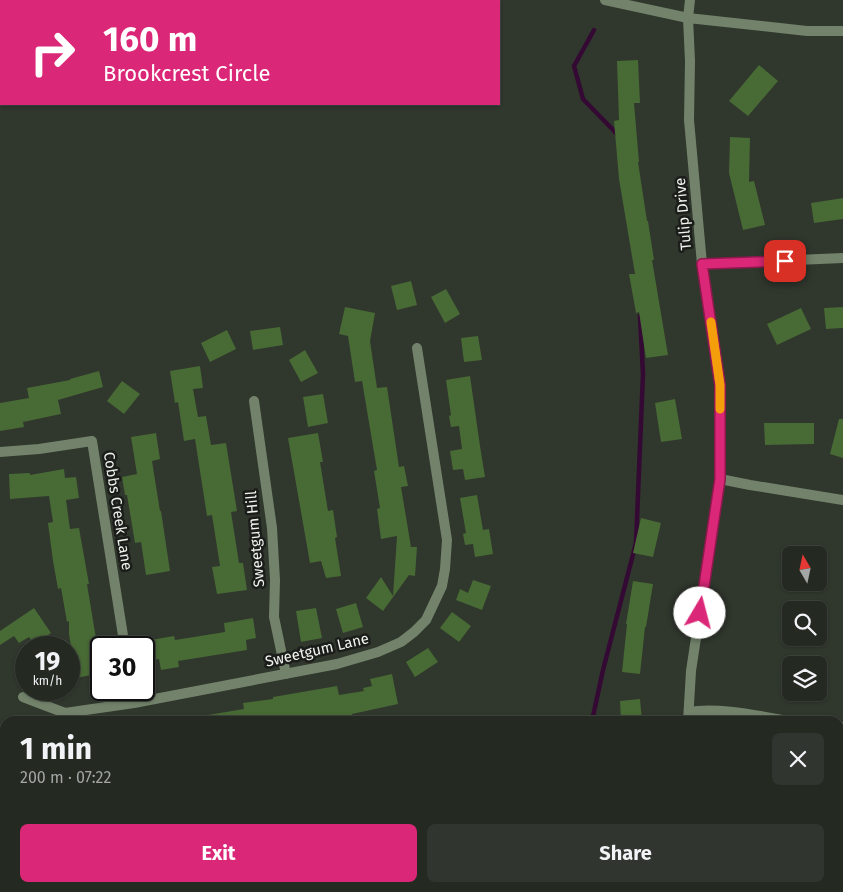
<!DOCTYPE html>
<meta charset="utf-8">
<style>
:root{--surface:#242922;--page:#30352f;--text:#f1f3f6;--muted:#a3a6a5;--line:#414540;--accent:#db2777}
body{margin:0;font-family:"Fira Sans",sans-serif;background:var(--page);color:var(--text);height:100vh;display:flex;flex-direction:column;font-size:19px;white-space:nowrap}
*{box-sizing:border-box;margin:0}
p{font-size:16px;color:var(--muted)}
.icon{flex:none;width:28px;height:28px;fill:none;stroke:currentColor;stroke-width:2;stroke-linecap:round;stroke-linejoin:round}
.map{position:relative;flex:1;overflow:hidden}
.side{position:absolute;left:0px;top:716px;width:844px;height:176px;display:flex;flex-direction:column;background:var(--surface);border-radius:15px 15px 0 0;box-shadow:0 1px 4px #0004,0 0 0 1px var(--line)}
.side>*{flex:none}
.hud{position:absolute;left:0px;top:0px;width:500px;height:105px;box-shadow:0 1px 4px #0004,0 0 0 1px var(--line);background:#db2777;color:#fff;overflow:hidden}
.needle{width:32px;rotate:351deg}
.buttons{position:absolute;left:782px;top:546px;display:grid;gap:10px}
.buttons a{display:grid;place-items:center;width:45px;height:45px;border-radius:8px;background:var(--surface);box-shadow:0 1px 4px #0004,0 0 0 1px var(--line);font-size:25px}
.speed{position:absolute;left:15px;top:636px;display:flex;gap:10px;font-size:25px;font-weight:700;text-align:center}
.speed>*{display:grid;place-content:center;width:65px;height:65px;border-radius:50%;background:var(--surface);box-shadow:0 1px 4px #0004,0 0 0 1px var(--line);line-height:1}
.speed small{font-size:12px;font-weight:400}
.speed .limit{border:2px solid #111;border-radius:8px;background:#fff;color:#111}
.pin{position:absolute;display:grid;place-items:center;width:42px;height:42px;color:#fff;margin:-21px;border-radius:10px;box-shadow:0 2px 8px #0006}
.me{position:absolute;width:55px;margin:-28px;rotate:8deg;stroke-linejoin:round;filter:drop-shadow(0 0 4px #0008)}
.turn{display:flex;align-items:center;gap:18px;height:105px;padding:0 20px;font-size:22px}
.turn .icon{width:65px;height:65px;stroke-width:2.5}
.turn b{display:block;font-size:35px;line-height:42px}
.round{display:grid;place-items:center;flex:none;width:52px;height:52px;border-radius:8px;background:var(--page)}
.summary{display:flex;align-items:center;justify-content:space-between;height:85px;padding:0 20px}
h1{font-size:30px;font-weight:700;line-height:38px}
.primary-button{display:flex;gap:10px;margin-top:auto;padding:10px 20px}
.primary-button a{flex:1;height:58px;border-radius:8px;background:var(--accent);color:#fff;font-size:20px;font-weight:700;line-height:58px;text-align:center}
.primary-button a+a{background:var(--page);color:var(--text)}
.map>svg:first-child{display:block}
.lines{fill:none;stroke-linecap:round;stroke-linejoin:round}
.stream{stroke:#340933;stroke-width:4.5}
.building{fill:#486a35}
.lane{stroke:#73836b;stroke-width:7}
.street{stroke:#73836b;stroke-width:10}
.route-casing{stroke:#8e194d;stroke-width:12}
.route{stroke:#db2777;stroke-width:9}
.slow{stroke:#f59e0b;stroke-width:9}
.labels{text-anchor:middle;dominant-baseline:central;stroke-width:5;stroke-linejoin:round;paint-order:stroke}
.street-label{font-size:15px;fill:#eff4ed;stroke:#1a1d19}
</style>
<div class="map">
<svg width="843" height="892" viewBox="0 0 843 892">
<rect width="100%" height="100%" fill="#30372d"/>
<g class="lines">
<path class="stream" d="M 594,30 L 574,66 L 583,99 L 618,135
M 592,721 L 603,670 L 636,543 L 643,374 L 640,316
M 530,892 L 531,888"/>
</g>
<path class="building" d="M 638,60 L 640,103 L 634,103 L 639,162 L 638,162 L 647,221 L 648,221 L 654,260 L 652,260 L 668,355 L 646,358 L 639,312 L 636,313 L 629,274 L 635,274 L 619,179 L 614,121 L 619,120 L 617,61 Z
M 759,65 L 778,81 L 748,116 L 729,101 Z
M 730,137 L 750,138 L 749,182 L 754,181 L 765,225 L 743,230 L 729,173 Z
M 843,198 L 843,219 L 814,223 L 811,203 Z
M 411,281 L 417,305 L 397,310 L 391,286 Z
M 446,289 L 460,314 L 445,323 L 431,297 Z
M 345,307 L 375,313 L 370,341 L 377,388 L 387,387 L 399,467 L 404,466 L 408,486 L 401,487 L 411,547 L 417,547 L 415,576 L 409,575 L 383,611 L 366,598 L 381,577 L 393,596 L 397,536 L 381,539 L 377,509 L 380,508 L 374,471 L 377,470 L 362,381 L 355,382 L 348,336 L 339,334 Z
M 843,307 L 843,328 L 826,329 L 824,308 Z
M 801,308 L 811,329 L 777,345 L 767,324 Z
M 280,327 L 283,345 L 253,350 L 250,331 Z
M 227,330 L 236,349 L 210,362 L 201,343 Z
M 478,336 L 482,360 L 464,362 L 461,338 Z
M 305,350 L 318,373 L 301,382 L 289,360 Z
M 200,366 L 203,388 L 193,389 L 198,417 L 206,416 L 211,445 L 226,443 L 237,511 L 231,512 L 239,563 L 243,563 L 247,590 L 217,594 L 212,567 L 220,566 L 212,515 L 207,516 L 195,439 L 184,441 L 178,402 L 175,403 L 170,371 Z
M 99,371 L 103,387 L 58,400 L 61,414 L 23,422 L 24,427 L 0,431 L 0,403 L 29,398 L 27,388 L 70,380 L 70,379 Z
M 470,376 L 480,446 L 485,477 L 465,480 L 463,469 L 453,470 L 450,451 L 462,449 L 459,426 L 451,427 L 449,416 L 451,415 L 446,380 Z
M 122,381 L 140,394 L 124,414 L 107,401 Z
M 323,394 L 328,423 L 308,427 L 303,397 Z
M 675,399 L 682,439 L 661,442 L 655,403 Z
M 839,419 L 843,419 L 843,458 L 830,454 Z
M 764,423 L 814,423 L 814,444 L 765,445 Z
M 156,433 L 160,459 L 152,461 L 160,511 L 161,511 L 170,571 L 146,575 L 141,542 L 135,543 L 127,495 L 125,495 L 122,477 L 137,474 L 131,437 Z
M 318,433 L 323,462 L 320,462 L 328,511 L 333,510 L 337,537 L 335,538 L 341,576 L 326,578 L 321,561 L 310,563 L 288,438 Z
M 64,469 L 65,478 L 76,477 L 79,498 L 66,500 L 70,529 L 79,528 L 89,584 L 87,584 L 100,663 L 89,665 L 91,675 L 76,678 L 69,634 L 69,621 L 67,622 L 61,588 L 58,589 L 53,561 L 48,523 L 53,522 L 49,496 L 10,499 L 9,474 L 30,473 L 30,475 Z
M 477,495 L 483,530 L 489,529 L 493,554 L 475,557 L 473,544 L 465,545 L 463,534 L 466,533 L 460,498 Z
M 641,518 L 661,523 L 653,557 L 633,553 Z
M 473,580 L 491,586 L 482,610 L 456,600 L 460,589 L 468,593 Z
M 633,581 L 653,584 L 646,627 L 645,627 L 640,674 L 622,672 L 627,624 L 626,624 Z
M 356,603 L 363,627 L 343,633 L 336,609 Z
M 34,608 L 51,633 L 34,645 L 29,637 L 19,643 L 14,636 L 0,645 L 0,631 Z
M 316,608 L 322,638 L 301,642 L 296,611 Z
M 452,612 L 471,626 L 459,642 L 440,628 Z
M 253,618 L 256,638 L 246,640 L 247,650 L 178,661 L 179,667 L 161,670 L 159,659 L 149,661 L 145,641 L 174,636 L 175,640 L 225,632 L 224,623 Z
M 428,648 L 438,662 L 415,677 L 406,662 Z
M 392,674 L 398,704 L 352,714 L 352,715 L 301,721 L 208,721 L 208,715 L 244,709 L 243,703 L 273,699 L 273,697 L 337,686 L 339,695 L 364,691 L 363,688 L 372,686 L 370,679 Z
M 640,699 L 642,721 L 621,721 L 620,701 Z"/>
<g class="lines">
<path class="lane" d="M 31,0 L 31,1"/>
<path class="street" d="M 605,0 L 688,18 L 807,31 L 843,31
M 234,1 L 244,0
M 0,32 L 1,32
M 0,71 L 1,73
M 702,264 L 843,258
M 254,401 L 272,528 L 275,580 L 274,617 L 286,674
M 0,452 L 39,449 L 92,441 L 125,648
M 720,479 L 750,485 L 843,500
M 132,690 L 134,703
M 23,697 L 65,713 L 134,703 L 337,664 L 378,652 L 401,642 L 414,632 L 426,620 L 442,586 L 445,569 L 447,540 L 417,348
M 689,712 C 718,707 759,716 789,721
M 688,721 L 691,671 L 720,479 L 720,385 L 702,264 L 689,120 L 690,61 L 688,18 L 690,0
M 839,727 L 843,727
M 410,888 L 419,892
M 708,888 L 708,892
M 210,892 L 242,888"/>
</g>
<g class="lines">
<g class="route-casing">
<path id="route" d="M 700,613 L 720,479 L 720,385 L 702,264 L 785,261"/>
</g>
<use href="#route" class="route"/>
<path class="slow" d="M 711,322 L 720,385 L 720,409"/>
</g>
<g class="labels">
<g class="street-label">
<text transform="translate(683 214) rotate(-95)">Tulip Drive</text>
<text transform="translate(118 511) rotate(81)">Cobbs Creek Lane</text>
<text transform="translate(255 539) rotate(-95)">Sweetgum Hill</text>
<text transform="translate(317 650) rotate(-13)">Sweetgum Lane</text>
</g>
</g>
</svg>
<div class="buttons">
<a><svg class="needle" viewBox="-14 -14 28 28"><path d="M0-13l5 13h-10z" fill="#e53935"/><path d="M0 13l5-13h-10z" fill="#a3a6a5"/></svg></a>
<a><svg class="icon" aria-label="search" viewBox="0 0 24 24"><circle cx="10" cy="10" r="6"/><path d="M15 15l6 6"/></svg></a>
<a><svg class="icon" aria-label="layers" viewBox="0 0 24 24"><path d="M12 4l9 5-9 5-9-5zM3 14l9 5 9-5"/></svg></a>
</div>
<div class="speed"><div>19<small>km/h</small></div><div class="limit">30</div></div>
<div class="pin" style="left:785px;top:261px;background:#d93025"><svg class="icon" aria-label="arrive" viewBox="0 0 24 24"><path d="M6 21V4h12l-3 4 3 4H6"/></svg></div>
<svg class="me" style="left:700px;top:613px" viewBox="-20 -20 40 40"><circle r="19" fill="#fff"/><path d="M0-13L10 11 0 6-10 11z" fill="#db2777"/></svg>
<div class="hud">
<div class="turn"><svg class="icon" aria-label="right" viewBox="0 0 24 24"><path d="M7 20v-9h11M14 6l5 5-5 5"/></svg><div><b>160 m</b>Brookcrest Circle</div></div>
</div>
<section class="side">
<div class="summary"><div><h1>1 min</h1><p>200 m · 07:22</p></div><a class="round"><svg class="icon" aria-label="close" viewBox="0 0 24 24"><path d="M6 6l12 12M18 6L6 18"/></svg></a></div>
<div class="primary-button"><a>Exit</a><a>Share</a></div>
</section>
</div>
